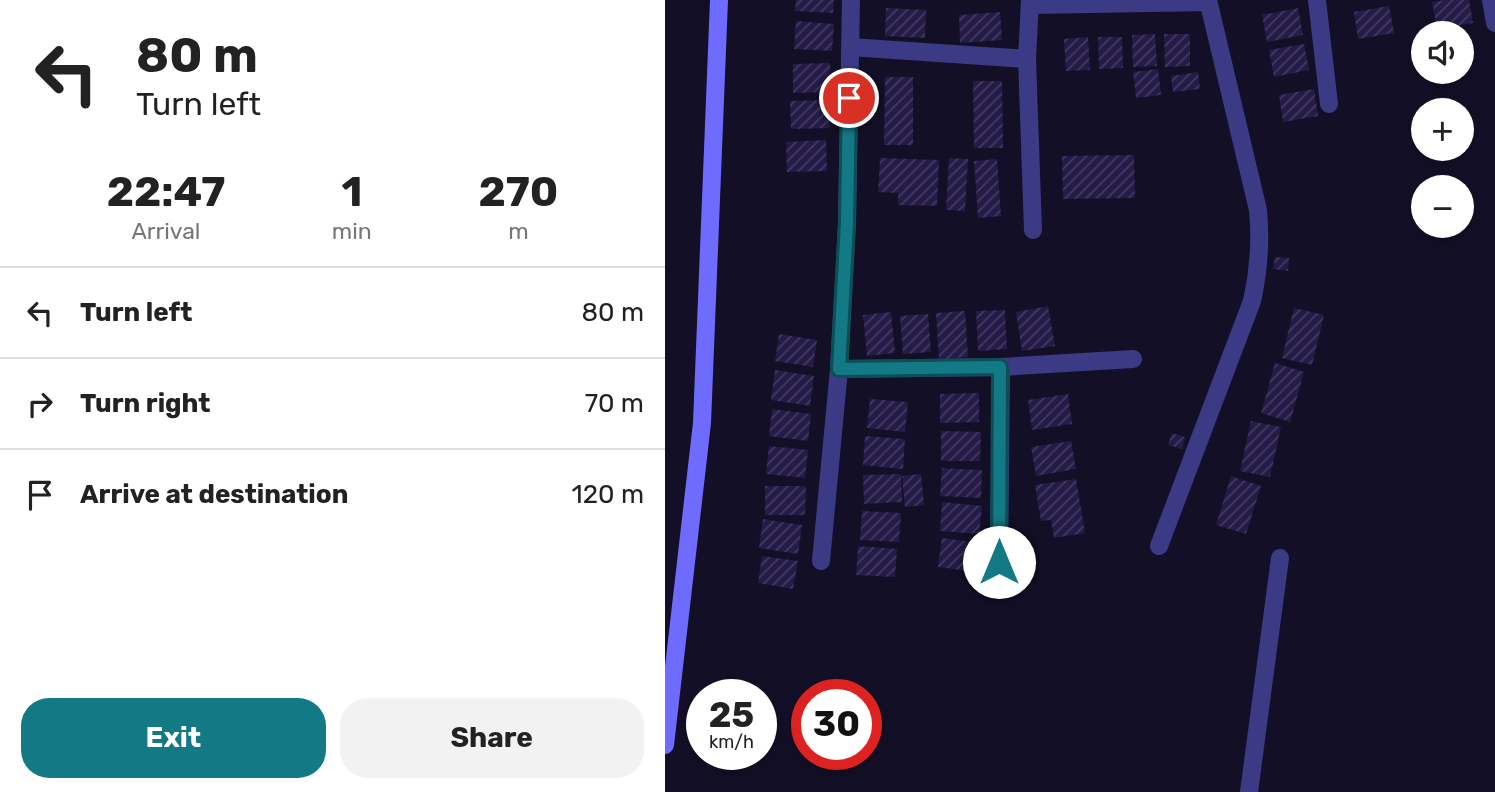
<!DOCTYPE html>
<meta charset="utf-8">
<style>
:root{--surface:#fff;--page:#f2f2f2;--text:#222;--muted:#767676;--line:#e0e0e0;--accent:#137a85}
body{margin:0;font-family:Rubik,sans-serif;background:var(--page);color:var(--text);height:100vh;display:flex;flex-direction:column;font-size:26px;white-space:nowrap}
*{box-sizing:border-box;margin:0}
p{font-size:23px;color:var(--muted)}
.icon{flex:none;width:38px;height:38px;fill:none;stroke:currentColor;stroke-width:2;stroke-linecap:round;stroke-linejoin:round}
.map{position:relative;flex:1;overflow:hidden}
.details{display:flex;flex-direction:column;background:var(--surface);width:665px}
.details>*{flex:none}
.guide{background:#fff;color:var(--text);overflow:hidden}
.tools{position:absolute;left:746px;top:21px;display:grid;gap:14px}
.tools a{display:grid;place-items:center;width:63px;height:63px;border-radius:50%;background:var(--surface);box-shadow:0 4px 10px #0003;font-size:35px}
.speed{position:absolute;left:21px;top:679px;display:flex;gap:14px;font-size:35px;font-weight:700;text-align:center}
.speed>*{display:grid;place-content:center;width:91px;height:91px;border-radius:50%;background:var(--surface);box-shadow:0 4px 10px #0003;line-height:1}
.speed small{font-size:18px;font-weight:400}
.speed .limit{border:10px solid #d22;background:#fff;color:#111}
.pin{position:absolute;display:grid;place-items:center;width:60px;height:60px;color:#fff;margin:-30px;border:4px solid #fff;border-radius:50%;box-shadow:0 2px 7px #0007}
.me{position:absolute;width:77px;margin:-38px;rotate:0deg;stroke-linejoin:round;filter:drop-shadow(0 0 5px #0008)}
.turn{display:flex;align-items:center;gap:24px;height:147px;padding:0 21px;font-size:32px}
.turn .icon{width:91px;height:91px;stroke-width:2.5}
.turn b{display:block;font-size:49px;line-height:60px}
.eta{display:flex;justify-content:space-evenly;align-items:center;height:119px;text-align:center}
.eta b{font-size:42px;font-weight:700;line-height:49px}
.button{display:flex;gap:14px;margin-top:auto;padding:14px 21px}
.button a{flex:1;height:80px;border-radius:28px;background:var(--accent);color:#fff;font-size:28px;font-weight:700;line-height:80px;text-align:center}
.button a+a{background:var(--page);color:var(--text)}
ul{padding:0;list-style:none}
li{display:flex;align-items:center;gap:21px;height:91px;padding:0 21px;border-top:2px solid var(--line)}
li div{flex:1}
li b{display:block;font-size:26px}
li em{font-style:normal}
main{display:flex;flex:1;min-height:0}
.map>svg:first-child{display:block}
.building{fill:url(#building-hatch)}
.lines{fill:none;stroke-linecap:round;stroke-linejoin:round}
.minor{stroke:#3d3a85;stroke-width:18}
.secondary{stroke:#6f6bff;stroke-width:18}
.route-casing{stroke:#0c4f56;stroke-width:18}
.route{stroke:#137a85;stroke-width:12}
</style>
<main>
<section class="details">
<div class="guide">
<div class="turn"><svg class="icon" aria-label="left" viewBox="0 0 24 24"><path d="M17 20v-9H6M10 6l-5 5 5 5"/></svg><div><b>80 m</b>Turn left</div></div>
</div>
<div class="eta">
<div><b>22:47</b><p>Arrival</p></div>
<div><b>1</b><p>min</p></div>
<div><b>270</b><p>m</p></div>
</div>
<ul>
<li><svg class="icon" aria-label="left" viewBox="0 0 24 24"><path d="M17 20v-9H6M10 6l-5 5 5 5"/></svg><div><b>Turn left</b></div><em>80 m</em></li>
<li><svg class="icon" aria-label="right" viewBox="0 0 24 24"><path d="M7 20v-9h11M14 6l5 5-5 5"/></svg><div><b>Turn right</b></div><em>70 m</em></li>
<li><svg class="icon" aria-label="arrive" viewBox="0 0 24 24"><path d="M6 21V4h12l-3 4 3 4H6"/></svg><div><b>Arrive at destination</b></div><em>120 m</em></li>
</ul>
<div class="button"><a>Exit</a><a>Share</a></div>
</section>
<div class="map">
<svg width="830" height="792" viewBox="0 0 830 792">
<defs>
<pattern id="building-hatch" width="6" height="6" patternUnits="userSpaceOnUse" patternTransform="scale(1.75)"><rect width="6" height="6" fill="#241b47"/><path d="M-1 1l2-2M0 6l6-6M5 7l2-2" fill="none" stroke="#433b63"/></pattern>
</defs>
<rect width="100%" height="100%" fill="#130f26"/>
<path class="building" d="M 131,0 L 169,0 L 168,13 L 130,11 Z
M 780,0 L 804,0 L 808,23 L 772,29 L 767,2 Z
M 724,6 L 729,33 L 693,39 L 689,12 Z
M 221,8 L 261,10 L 260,38 L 220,36 Z
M 633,8 L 638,35 L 602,42 L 597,15 Z
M 335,12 L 337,40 L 295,43 L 294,15 Z
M 131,21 L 169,24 L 167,51 L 129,49 Z
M 490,34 L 492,66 L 468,67 L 467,35 Z
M 499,34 L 525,34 L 525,66 L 500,67 Z
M 423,37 L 425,70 L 401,71 L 399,39 Z
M 433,37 L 457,37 L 458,68 L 434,69 Z
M 639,44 L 644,70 L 609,77 L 604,50 Z
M 165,63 L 166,92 L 128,93 L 128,64 Z
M 493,69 L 496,95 L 471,98 L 468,72 Z
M 533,72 L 535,89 L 508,92 L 506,76 Z
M 220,77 L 248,77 L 248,145 L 219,145 Z
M 308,81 L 337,81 L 338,148 L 309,148 Z
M 649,89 L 653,116 L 618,122 L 614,95 Z
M 164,100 L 165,128 L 126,129 L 125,101 Z
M 161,140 L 162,171 L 122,172 L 121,142 Z
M 469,155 L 470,198 L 398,199 L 397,156 Z
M 215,158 L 274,160 L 272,206 L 233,205 L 233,193 L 213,192 Z
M 284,158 L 303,159 L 300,211 L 281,210 Z
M 332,159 L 336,216 L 313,218 L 309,161 Z
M 610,257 L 624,258 L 623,271 L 608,269 Z
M 383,306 L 390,346 L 357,351 L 351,312 Z
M 629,308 L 659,315 L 647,365 L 617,358 Z
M 340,310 L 342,349 L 313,351 L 311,311 Z
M 300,311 L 303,357 L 274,359 L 271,313 Z
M 226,312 L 230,353 L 202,356 L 198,315 Z
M 263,314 L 266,352 L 238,354 L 235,316 Z
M 114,334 L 152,340 L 148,367 L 110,361 Z
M 610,363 L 639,372 L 625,422 L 596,413 Z
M 110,370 L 149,376 L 145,406 L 106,400 Z
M 314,393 L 314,422 L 275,423 L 275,394 Z
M 403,394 L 407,424 L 367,430 L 363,400 Z
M 205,399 L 243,402 L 240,432 L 202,428 Z
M 107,409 L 146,414 L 143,441 L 104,436 Z
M 586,421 L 616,427 L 605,477 L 575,471 Z
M 276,431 L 316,432 L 315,461 L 276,461 Z
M 507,433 L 520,437 L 517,449 L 503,445 Z
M 200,436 L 240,439 L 238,469 L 198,465 Z
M 406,441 L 411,469 L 371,476 L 366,447 Z
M 104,446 L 143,450 L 140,478 L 101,474 Z
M 277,468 L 317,470 L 316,498 L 275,496 Z
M 236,474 L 237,502 L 199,504 L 198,475 Z
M 256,474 L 259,505 L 240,507 L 237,476 Z
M 566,476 L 596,486 L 581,534 L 551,525 Z
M 411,479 L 420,533 L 389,538 L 386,520 L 376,521 L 370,485 Z
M 100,486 L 141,486 L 140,515 L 100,515 Z
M 277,502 L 317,506 L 314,534 L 275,531 Z
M 197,511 L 236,513 L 234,542 L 195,540 Z
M 98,519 L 137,525 L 133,554 L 94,548 Z
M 277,538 L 316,543 L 312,572 L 273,567 Z
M 193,546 L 232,549 L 230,577 L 191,575 Z
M 97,556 L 133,561 L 128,589 L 93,583 Z"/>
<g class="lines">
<path class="minor" d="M 365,0 L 362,59 L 368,230
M 652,0 L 664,104
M 826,0 L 830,23
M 366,5 L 543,2
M 185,47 L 362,59
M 174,369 L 336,367 L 468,359
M 494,546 L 587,301 C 594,270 596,242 593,210 L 543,0
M 156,561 L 174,369 L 182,223 L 186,0
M 334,562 L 336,367
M 584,792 L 615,558"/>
<path class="secondary" d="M 0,745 L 37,423 L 54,0"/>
</g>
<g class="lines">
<g class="route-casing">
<path id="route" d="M 184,98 L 182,223 L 174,369 L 335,367 L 334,562"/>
</g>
<use href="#route" class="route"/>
</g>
</svg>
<div class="tools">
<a><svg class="icon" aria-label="sound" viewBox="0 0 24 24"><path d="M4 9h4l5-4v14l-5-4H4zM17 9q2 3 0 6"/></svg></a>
<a>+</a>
<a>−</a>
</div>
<div class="speed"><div>25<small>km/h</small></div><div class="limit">30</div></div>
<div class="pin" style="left:184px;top:98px;background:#d93025"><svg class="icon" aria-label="arrive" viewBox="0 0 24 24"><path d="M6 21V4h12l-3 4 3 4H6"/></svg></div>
<svg class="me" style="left:334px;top:562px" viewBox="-20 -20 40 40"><circle r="19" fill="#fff"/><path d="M0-13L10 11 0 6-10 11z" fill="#137a85"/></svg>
</div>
</main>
